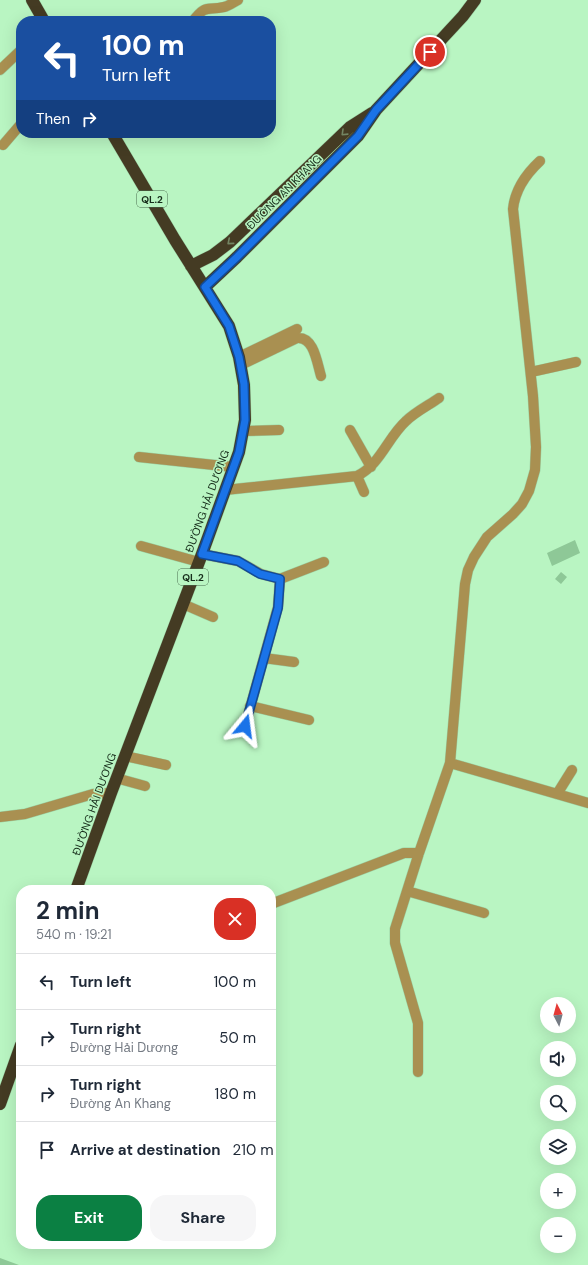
<!DOCTYPE html>
<meta charset="utf-8">
<style>
:root{--surface:#fff;--page:#f6f6f7;--text:#1f2937;--muted:#747a83;--line:#e0e1e3;--accent:#0b8043}
body{margin:0;font-family:"DM Sans",sans-serif;background:var(--page);color:var(--text);height:100vh;display:flex;flex-direction:column;font-size:15px;white-space:nowrap}
*{box-sizing:border-box;margin:0}
p{font-size:13px;color:var(--muted)}
.icon{flex:none;width:22px;height:22px;fill:none;stroke:currentColor;stroke-width:2;stroke-linecap:round;stroke-linejoin:round}
.map{position:relative;flex:1;overflow:hidden}
.panel{position:absolute;left:16px;top:885px;width:260px;height:364px;display:flex;flex-direction:column;background:var(--surface);border-radius:16px;box-shadow:0 4px 16px #0002}
.panel>*{flex:none}
.hud{position:absolute;left:16px;top:16px;width:260px;height:122px;border-radius:16px;box-shadow:0 4px 16px #0002;background:#1a4fa0;color:#fff;overflow:hidden}
.needle{width:26px;rotate:354deg}
.tools{position:absolute;left:540px;top:997px;display:grid;gap:8px}
.tools a{display:grid;place-items:center;width:36px;height:36px;border-radius:50%;background:var(--surface);box-shadow:0 4px 16px #0002;font-size:20px}
.pin{position:absolute;display:grid;place-items:center;width:34px;height:34px;color:#fff;margin:-17px;border:2px solid #fff;border-radius:50%;box-shadow:0 1px 4px #0007}
.me{position:absolute;width:44px;margin:-22px;rotate:16deg;stroke-linejoin:round;filter:drop-shadow(0 0 3px #0008)}
.turn{display:flex;align-items:center;gap:14px;height:84px;padding:0 20px;font-size:18px}
.turn .icon{width:52px;height:52px;stroke-width:2.5}
.turn b{display:block;font-size:28px;line-height:34px}
.then{display:flex;align-items:center;height:38px;padding:0 20px;background:#0003;gap:8px;font-size:15px}
.round{display:grid;place-items:center;flex:none;width:42px;height:42px;border-radius:16px;background:var(--page)}
.headline{display:flex;align-items:center;justify-content:space-between;height:68px;padding:0 20px}
h1{font-size:24px;font-weight:700;line-height:30px}
.cta{display:flex;gap:8px;margin-top:auto;padding:8px 20px}
.cta a{flex:1;height:46px;border-radius:16px;background:var(--accent);color:#fff;font-size:16px;font-weight:700;line-height:46px;text-align:center}
.cta a+a{background:var(--page);color:var(--text)}
ul{padding:0;list-style:none}
li{display:flex;align-items:center;gap:12px;height:56px;padding:0 20px;border-top:1px solid var(--line)}
li div{flex:1}
li b{display:block;font-size:15px}
li em{font-style:normal}
.map>svg:first-child{display:block}
.building{fill:#8ec897}
.lines{fill:none;stroke-linecap:round;stroke-linejoin:round}
.minor-casing{stroke:#9cd1a4;stroke-width:11}
.highway-casing{stroke:#9cd1a4;stroke-width:13}
.minor{stroke:#a99051;stroke-width:10}
.highway{stroke:#443b23;stroke-width:12}
.oneway{stroke:#738563}
.route-casing{stroke:#114b97;stroke-width:10}
.route{stroke:#1a73e8;stroke-width:7}
.labels{text-anchor:middle;dominant-baseline:central;stroke-width:3;stroke-linejoin:round;paint-order:stroke}
.shield{fill:#b9f5c2;stroke:#47694c;stroke-width:1}
.shield-label{font-size:10px;font-weight:bold;fill:#162d1a}
.street-label{font-size:11px;fill:#162d1a;stroke:#b9f5c2}
</style>
<div class="map">
<svg width="588" height="1265" viewBox="0 0 588 1265">
<rect width="100%" height="100%" fill="#b9f5c2"/>
<path class="building" d="M 575,540 L 580,553 L 552,566 L 547,553 Z
M 561,572 L 567,577 L 561,584 L 555,579 Z
M 0,1258 L 19,1265 L 0,1265 Z"/>
<g class="lines">
<g class="minor-casing">
<path id="minor" d="M 193,21 C 206,4 206,11 224,7 C 229,6 234,2 238,0
M 0,70 L 21,50
M 3,145 L 21,124
M 239,357 L 297,329
M 241,365 L 297,338 C 314,336 317,363 321,376
M 531,372 L 576,362
M 350,430 L 371,467
M 243,431 L 279,430
M 139,457 L 233,467
M 357,476 L 364,492
M 225,490 L 357,476 C 380,465 388,437 406,421 C 415,412 429,405 439,398
M 141,546 L 199,562
M 202,554 L 238,561 L 261,574 L 280,579 L 324,562
M 183,604 L 213,617
M 264,658 L 294,662
M 250,706 L 309,720
M 245,726 L 278,607 L 280,579
M 125,756 L 166,765
M 450,763 L 588,803
M 116,778 L 145,786
M 557,794 L 572,770
M 0,817 L 25,814 L 93,794 L 111,793
M 407,891 L 484,913
M 271,904 L 404,853 L 419,853
M 418,1072 L 418,1023 L 395,943 L 395,929 L 419,853 L 450,763 L 465,584 L 468,570 L 474,557 L 487,537 L 513,514 L 522,504 L 529,491 L 535,470 L 536,447 L 533,396 L 513,209 C 515,189 526,174 540,161"/>
</g>
<g class="highway-casing">
<path id="highway" d="M 32,0 L 44,21
M 191,266 L 213,255 L 230,242 L 350,127 L 372,113
M 205,287 L 237,257 L 358,136 L 376,110 L 463,16 L 475,0
M 76,890 L 111,793 L 202,554 L 239,452 L 245,420 L 244,385 L 239,357 L 229,326 L 175,240 L 112,133
M 0,1104 L 21,1045"/>
</g>
<use href="#minor" class="minor"/>
<use href="#highway" class="highway"/>
</g>
<defs><path id="oneway-chevron" d="M-2-3.5L2.5 0L-2 3.5" fill="none" stroke-width="1.6" stroke-linecap="round" stroke-linejoin="round"/></defs>
<g class="oneway">
<use href="#oneway-chevron" transform="translate(344 133) rotate(136)"/>
<use href="#oneway-chevron" transform="translate(230 242) rotate(140)"/>
</g>
<g class="lines">
<g class="route-casing">
<path id="route" d="M 245,726 L 278,608 L 280,579 L 260,574 L 238,561 L 202,554 L 239,452 L 245,420 L 244,384 L 239,357 L 229,326 L 205,287 L 237,257 L 358,136 L 376,110 L 430,52"/>
</g>
<use href="#route" class="route"/>
</g>
<g class="labels">
<g class="shield">
<rect x="137" y="191" width="30" height="16" rx="3"/>
<rect x="178" y="569" width="30" height="16" rx="3"/>
</g>
<g class="shield-label">
<text x="152" y="199">QL.2</text>
<text x="193" y="577">QL.2</text>
</g>
<g class="street-label">
<text transform="translate(284 192) rotate(-45)">ĐƯỜNG AN KHANG</text>
<text transform="translate(207 501) rotate(-70)">ĐƯỜNG HẢI DƯƠNG</text>
<text transform="translate(94 804) rotate(-70)">ĐƯỜNG HẢI DƯƠNG</text>
</g>
</g>
</svg>
<div class="tools">
<a><svg class="needle" viewBox="-14 -14 28 28"><path d="M0-13l5 13h-10z" fill="#e53935"/><path d="M0 13l5-13h-10z" fill="#747a83"/></svg></a>
<a><svg class="icon" aria-label="sound" viewBox="0 0 24 24"><path d="M4 9h4l5-4v14l-5-4H4zM17 9q2 3 0 6"/></svg></a>
<a><svg class="icon" aria-label="search" viewBox="0 0 24 24"><circle cx="10" cy="10" r="6"/><path d="M15 15l6 6"/></svg></a>
<a><svg class="icon" aria-label="layers" viewBox="0 0 24 24"><path d="M12 4l9 5-9 5-9-5zM3 14l9 5 9-5"/></svg></a>
<a>+</a>
<a>−</a>
</div>
<div class="pin" style="left:430px;top:52px;background:#d93025"><svg class="icon" aria-label="arrive" viewBox="0 0 24 24"><path d="M6 21V4h12l-3 4 3 4H6"/></svg></div>
<svg class="me" style="left:245px;top:726px" viewBox="-20 -20 40 40"><path d="M0-17L14 15 0 8-14 15z" fill="#1a73e8" stroke="#fff" stroke-width="4"/></svg>
<div class="hud">
<div class="turn"><svg class="icon" aria-label="left" viewBox="0 0 24 24"><path d="M17 20v-9H6M10 6l-5 5 5 5"/></svg><div><b>100 m</b>Turn left</div></div>
<div class="then">Then<svg class="icon" aria-label="right" viewBox="0 0 24 24"><path d="M7 20v-9h11M14 6l5 5-5 5"/></svg></div>
</div>
<section class="panel">
<div class="headline"><div><h1>2 min</h1><p>540 m · 19:21</p></div><a class="round" style="background:#d93025;color:#fff"><svg class="icon" aria-label="close" viewBox="0 0 24 24"><path d="M6 6l12 12M18 6L6 18"/></svg></a></div>
<ul>
<li><svg class="icon" aria-label="left" viewBox="0 0 24 24"><path d="M17 20v-9H6M10 6l-5 5 5 5"/></svg><div><b>Turn left</b></div><em>100 m</em></li>
<li><svg class="icon" aria-label="right" viewBox="0 0 24 24"><path d="M7 20v-9h11M14 6l5 5-5 5"/></svg><div><b>Turn right</b><p>Đường Hải Dương</p></div><em>50 m</em></li>
<li><svg class="icon" aria-label="right" viewBox="0 0 24 24"><path d="M7 20v-9h11M14 6l5 5-5 5"/></svg><div><b>Turn right</b><p>Đường An Khang</p></div><em>180 m</em></li>
<li><svg class="icon" aria-label="arrive" viewBox="0 0 24 24"><path d="M6 21V4h12l-3 4 3 4H6"/></svg><div><b>Arrive at destination</b></div><em>210 m</em></li>
</ul>
<div class="cta"><a>Exit</a><a>Share</a></div>
</section>
</div>
